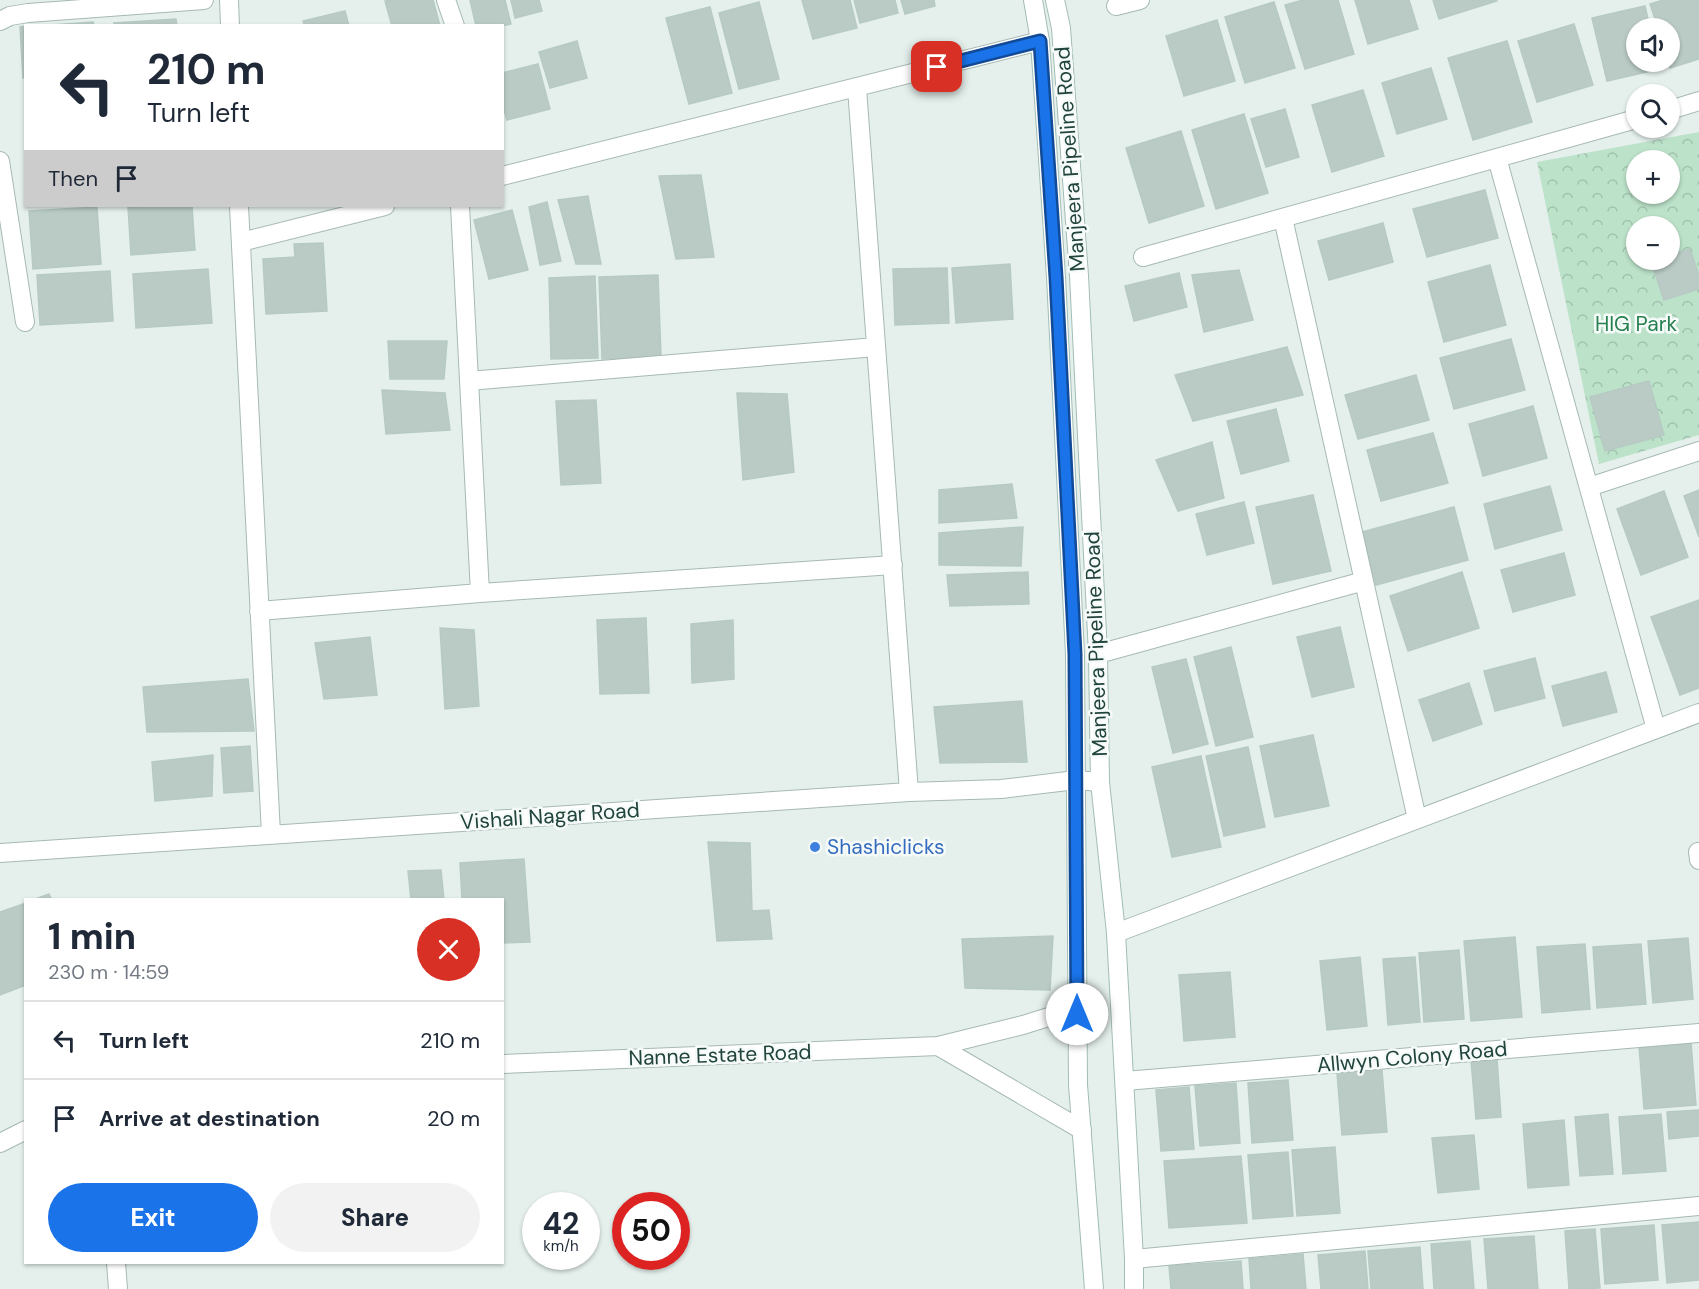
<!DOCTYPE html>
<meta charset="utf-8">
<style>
:root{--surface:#fff;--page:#f2f2f3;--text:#1f2937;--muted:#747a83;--line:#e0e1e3;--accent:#1a73e8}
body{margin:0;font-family:"DM Sans",sans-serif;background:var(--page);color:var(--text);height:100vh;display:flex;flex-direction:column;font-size:22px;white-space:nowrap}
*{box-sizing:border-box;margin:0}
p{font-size:20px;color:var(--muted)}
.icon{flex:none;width:33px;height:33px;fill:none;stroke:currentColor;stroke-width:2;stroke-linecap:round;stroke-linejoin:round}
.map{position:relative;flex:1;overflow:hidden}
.sheet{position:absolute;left:24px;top:898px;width:480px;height:366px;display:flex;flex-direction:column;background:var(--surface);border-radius:0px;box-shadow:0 2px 4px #0004}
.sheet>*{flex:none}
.top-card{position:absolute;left:24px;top:24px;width:480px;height:183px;border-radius:0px;box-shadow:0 2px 4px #0004;background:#fff;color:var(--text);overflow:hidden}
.fabs{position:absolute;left:1626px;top:18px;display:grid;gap:12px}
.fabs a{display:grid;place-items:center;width:54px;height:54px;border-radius:50%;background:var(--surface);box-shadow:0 2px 4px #0004;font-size:30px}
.speed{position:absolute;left:522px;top:1192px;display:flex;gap:12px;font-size:30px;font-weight:700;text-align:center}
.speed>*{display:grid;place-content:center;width:78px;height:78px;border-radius:50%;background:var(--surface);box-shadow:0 2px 4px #0004;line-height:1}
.speed small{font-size:15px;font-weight:400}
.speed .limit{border:9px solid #d22;background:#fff;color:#111}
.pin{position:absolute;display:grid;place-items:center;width:51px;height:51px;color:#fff;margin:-26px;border-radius:12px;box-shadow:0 3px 9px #0006}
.me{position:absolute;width:66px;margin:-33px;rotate:0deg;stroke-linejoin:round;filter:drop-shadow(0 0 4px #0008)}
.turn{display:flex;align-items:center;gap:21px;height:126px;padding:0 24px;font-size:27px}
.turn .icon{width:78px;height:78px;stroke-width:2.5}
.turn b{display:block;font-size:42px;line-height:51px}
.then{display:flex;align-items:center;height:57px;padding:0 24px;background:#0003;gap:12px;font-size:22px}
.round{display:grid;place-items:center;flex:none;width:63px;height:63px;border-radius:32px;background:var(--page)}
.overview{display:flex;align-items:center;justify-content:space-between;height:102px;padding:0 24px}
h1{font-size:36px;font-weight:800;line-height:45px}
.action{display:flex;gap:12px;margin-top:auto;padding:12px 24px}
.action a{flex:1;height:69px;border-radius:36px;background:var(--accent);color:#fff;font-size:24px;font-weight:800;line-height:69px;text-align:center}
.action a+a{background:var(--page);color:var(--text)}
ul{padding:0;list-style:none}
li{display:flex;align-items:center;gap:18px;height:78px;padding:0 24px;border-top:2px solid var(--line)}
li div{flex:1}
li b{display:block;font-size:22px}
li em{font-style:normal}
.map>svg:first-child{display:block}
.park{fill:url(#park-crowns);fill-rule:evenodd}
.building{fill:#bacbc5;stroke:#b6cac3;stroke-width:1.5}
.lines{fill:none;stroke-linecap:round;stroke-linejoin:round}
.minor-casing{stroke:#a6b9b4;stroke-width:20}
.tertiary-casing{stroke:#a6b9b4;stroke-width:20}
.secondary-casing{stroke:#a2bdb5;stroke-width:20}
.minor{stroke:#fff;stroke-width:18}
.tertiary{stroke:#fff;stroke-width:18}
.secondary{stroke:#fff;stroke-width:18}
.route-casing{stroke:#114b97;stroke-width:15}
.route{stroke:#1a73e8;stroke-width:10}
.shop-dot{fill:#3f7fe0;stroke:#f6fbf9;stroke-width:2}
.labels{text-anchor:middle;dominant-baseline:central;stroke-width:5;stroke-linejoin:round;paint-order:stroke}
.street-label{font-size:21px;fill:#21443d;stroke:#f6fbf9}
.park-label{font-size:21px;fill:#27804f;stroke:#f6fbf9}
.shop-label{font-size:21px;fill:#366cbe;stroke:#f6fbf9;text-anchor:start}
</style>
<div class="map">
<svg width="1699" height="1289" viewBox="0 0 1699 1289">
<defs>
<pattern id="park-crowns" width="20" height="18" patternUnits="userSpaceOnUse" patternTransform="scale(1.5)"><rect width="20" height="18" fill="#bce2c9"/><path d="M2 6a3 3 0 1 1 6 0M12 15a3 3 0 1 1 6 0" fill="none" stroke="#a1c3ae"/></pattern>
</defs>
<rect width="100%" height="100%" fill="#e5f0ec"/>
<path class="park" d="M 1699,132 L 1699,435 L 1599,464 L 1537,162 ZM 1636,160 L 1670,160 L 1670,194 L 1636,194 ZM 1636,226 L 1670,226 L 1670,260 L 1636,260 Z"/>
<path class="building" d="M 390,0 L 433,0 L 440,26 L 392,26 L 385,1 Z
M 470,0 L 505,0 L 511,24 L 502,26 L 476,26 Z
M 511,0 L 539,0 L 542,11 L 515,18 Z
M 802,0 L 850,0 L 857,28 L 813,39 Z
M 854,0 L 895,0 L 898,13 L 860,23 Z
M 901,0 L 934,0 L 935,6 L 905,14 Z
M 1303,0 L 1338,0 L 1354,54 L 1305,69 L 1285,5 Z
M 1355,0 L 1409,0 L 1418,29 L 1368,44 Z
M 1433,0 L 1496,0 L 1497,1 L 1439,19 Z
M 1663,0 L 1699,0 L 1699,59 L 1670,68 L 1668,62 L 1670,28 L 1658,28 L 1650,4 Z
M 759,2 L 779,79 L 739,89 L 719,13 Z
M 1274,2 L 1295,68 L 1245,83 L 1225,17 Z
M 1645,6 L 1650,28 L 1636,28 L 1636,62 L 1658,62 L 1660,69 L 1607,81 L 1592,18 Z
M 710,7 L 732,93 L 689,104 L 666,18 Z
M 345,11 L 349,26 L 305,26 L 303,21 Z
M 176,19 L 177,26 L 114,26 L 114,23 Z
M 1217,20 L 1235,81 L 1184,96 L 1166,36 Z
M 93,22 L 94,26 L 36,26 Z
M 1574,24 L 1593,85 L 1537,102 L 1518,41 Z
M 26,26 L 26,78 L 23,78 L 20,27 Z
M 577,41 L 587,78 L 550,88 L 539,52 Z
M 1507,41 L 1532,122 L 1473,140 L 1448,58 Z
M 538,64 L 550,109 L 507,120 L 502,102 L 502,73 Z
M 1431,68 L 1447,119 L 1397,134 L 1382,83 Z
M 1363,90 L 1384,156 L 1332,172 L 1312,105 Z
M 1285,109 L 1299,157 L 1266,167 L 1251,119 Z
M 1244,114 L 1268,193 L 1216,209 L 1192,130 Z
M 1181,131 L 1204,206 L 1149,223 L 1126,148 Z
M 701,175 L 714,257 L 676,259 L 659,176 Z
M 1485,190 L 1498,238 L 1427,257 L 1413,209 Z
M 588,196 L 601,264 L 576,264 L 558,200 Z
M 547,202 L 561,261 L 540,265 L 529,207 Z
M 156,206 L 192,206 L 195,250 L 131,255 L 128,207 Z
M 97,207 L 101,264 L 33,269 L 29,211 Z
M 512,210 L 528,270 L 489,279 L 474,220 Z
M 1383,223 L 1393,262 L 1329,280 L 1318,241 Z
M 323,243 L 327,311 L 266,314 L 263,259 L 295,257 L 294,244 Z
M 1690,249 L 1699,276 L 1699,289 L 1664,300 L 1651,261 L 1670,260 L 1670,255 Z
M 1010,264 L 1013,319 L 956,323 L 952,268 Z
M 1490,265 L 1506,325 L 1444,342 L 1428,282 Z
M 947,268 L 949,323 L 895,325 L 893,269 Z
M 208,269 L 212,323 L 136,328 L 133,274 Z
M 1239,270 L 1253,320 L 1204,332 L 1192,275 Z
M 110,271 L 113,321 L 40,325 L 37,275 Z
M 1179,273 L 1187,307 L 1134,321 L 1125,286 Z
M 658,275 L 661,357 L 602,359 L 599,277 Z
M 595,276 L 598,358 L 551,359 L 549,278 Z
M 1511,339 L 1525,390 L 1454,409 L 1440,358 Z
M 388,341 L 447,341 L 444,379 L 390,379 Z
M 1287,347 L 1303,395 L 1193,421 L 1175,375 Z
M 1416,375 L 1429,420 L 1358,439 L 1345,395 Z
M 1649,381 L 1664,435 L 1605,451 L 1590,397 Z
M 382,390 L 445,393 L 450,430 L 386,434 Z
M 737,393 L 787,394 L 794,472 L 743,480 Z
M 596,400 L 601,483 L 561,485 L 556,401 Z
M 1533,406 L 1547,458 L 1483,476 L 1469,424 Z
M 1276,409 L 1289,461 L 1241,474 L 1227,421 Z
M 1433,433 L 1448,483 L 1381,501 L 1367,450 Z
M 1212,442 L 1224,498 L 1178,511 L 1156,460 Z
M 1012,484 L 1017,518 L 939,523 L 939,490 Z
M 1550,486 L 1562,530 L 1495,549 L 1484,504 Z
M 1699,490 L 1699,537 L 1684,496 Z
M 1664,491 L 1688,557 L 1641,575 L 1617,509 Z
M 1313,495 L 1331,571 L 1273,584 L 1256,507 Z
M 1244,502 L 1254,543 L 1207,555 L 1196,514 Z
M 1454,507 L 1468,560 L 1376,585 L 1362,532 Z
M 1023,527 L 1021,566 L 939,565 L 939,533 Z
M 1564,553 L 1575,595 L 1513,612 L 1501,570 Z
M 1028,572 L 1029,604 L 950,606 L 947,575 Z
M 1462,572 L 1479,628 L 1408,651 L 1390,596 Z
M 1699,600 L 1699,688 L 1680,695 L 1651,617 Z
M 646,618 L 649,693 L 600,694 L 597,620 Z
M 733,620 L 734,679 L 692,683 L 691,624 Z
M 1340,627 L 1354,687 L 1312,697 L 1297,637 Z
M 440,628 L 474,630 L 479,706 L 445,709 Z
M 370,637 L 377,695 L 324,699 L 315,643 Z
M 1231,647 L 1253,737 L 1216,746 L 1194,657 Z
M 1535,658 L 1545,698 L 1495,711 L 1484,671 Z
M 1186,659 L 1208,744 L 1173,753 L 1152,667 Z
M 1606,672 L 1617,712 L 1563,726 L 1552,686 Z
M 248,679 L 254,731 L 147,732 L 143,687 Z
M 1469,683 L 1482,724 L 1433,741 L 1419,700 Z
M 1022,701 L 1027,762 L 940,763 L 934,707 Z
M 1313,735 L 1329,806 L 1275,817 L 1260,746 Z
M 250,746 L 253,791 L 224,793 L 221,748 Z
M 1248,747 L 1265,827 L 1224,836 L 1206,756 Z
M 213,755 L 212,796 L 155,801 L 152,762 Z
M 1201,756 L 1221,847 L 1172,857 L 1152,767 Z
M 708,842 L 750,843 L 752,911 L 769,910 L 772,939 L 717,941 Z
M 524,859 L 530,942 L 502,943 L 502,900 L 462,900 L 460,863 Z
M 441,870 L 444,900 L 411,900 L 408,871 Z
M 49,894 L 52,900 L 33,900 Z
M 26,903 L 26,985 L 0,995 L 0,912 Z
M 1053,936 L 1050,990 L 965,988 L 962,939 Z
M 1515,937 L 1522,1017 L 1471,1021 L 1464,941 Z
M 1688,938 L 1693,999 L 1653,1003 L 1648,941 Z
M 1585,944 L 1590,1009 L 1542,1013 L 1537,947 Z
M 1641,944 L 1646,1004 L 1597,1008 L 1593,947 Z
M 1459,950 L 1464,1019 L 1424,1022 L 1419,953 Z
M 1360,957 L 1367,1026 L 1327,1030 L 1320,961 Z
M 1415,957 L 1420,1022 L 1388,1025 L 1383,959 Z
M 1230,972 L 1235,1037 L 1184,1041 L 1179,975 Z
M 1691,1042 L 1696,1105 L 1644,1109 L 1639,1046 Z
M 1497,1058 L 1501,1117 L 1476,1119 L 1471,1060 Z
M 1382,1070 L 1387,1132 L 1342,1135 L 1337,1073 Z
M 1288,1080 L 1293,1140 L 1252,1143 L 1248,1083 Z
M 1236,1083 L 1240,1143 L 1200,1146 L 1195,1086 Z
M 1189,1087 L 1194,1149 L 1161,1151 L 1156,1090 Z
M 1699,1110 L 1699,1136 L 1669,1139 L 1667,1112 Z
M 1608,1114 L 1613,1174 L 1580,1176 L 1575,1117 Z
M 1661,1114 L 1666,1171 L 1623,1174 L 1619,1117 Z
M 1564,1120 L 1569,1185 L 1528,1188 L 1523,1124 Z
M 1474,1135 L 1479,1189 L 1438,1193 L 1432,1138 Z
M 1335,1147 L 1340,1213 L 1297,1216 L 1292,1150 Z
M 1288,1152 L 1293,1216 L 1253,1219 L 1248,1155 Z
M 1241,1156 L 1247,1223 L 1169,1228 L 1164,1161 Z
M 1699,1222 L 1699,1280 L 1667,1283 L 1662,1225 Z
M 1654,1225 L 1658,1280 L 1605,1284 L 1601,1229 Z
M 1595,1229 L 1600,1288 L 1569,1289 L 1565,1231 Z
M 1534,1236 L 1538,1289 L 1488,1289 L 1484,1239 Z
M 1470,1241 L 1474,1289 L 1434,1289 L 1431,1244 Z
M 1420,1247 L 1423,1289 L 1371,1289 L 1368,1251 Z
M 1365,1251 L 1368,1289 L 1321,1289 L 1318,1255 Z
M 1303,1254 L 1306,1289 L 1251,1289 L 1249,1259 Z
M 1241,1261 L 1243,1289 L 1171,1289 L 1169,1266 Z"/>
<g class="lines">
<g class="minor-casing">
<path id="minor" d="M 229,0 L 230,26
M 446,0 L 455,26
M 1116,6 L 1140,0
M 0,21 L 10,16 L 28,13 L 204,0
M 857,88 L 909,792
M 1670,110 L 1699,101
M 1497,158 L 1656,729
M 0,161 L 25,322
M 502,176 L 1040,41
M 239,206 L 271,834
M 460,206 L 480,593
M 1283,218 L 1417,819
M 241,242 L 385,206
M 1143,257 L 1636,119
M 469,381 L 876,347
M 1589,487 L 1699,451
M 259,611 L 480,593 L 893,565
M 1098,654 L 1364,581
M 1698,852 L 1699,860
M 0,853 L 909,792 L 1001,789 L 1076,780 L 1100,782
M 1116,933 L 1699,713
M 1134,1259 L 1699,1206
M 116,1263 L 118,1289"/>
</g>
<g class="tertiary-casing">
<path id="tertiary" d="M 938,1046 L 1082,1130
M 502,1064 L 938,1046 L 1023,1025 L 1077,1008
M 1125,1081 L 1699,1033
M 0,1143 L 26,1130"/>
</g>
<g class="secondary-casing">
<path id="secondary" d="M 1033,0 L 1040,41 L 1056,277 L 1075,654 L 1078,1085 L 1094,1289
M 1055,0 L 1061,28 L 1079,276 L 1098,654 L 1100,782 L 1116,933 L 1134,1259 L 1134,1289"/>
</g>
<use href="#minor" class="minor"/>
<use href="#tertiary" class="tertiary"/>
<use href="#secondary" class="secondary"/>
</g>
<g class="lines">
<g class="route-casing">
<path id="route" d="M 937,67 L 1040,41 L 1056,277 L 1075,654 L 1077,1014"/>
</g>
<use href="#route" class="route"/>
</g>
<circle class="shop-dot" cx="815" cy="847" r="6"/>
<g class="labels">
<g class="street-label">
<text transform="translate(1070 159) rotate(-94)">Manjeera Pipeline Road</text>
<text transform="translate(1096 644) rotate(-92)">Manjeera Pipeline Road</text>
<text transform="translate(550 816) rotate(-4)">Vishali Nagar Road</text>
<text transform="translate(720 1055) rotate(-2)">Nanne Estate Road</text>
<text transform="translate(1412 1057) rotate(-5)">Allwyn Colony Road</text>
</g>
<g class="park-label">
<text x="1636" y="324">HIG Park</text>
</g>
<g class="shop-label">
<text x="827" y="847">Shashiclicks</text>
</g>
</g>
</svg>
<div class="fabs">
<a><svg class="icon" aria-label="sound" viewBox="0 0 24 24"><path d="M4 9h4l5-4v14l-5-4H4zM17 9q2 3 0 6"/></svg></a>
<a><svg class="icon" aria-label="search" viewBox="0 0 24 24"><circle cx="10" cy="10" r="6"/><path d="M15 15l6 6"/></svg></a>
<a>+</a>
<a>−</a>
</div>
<div class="speed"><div>42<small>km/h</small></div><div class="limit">50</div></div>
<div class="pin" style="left:937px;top:67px;background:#d93025"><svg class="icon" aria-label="arrive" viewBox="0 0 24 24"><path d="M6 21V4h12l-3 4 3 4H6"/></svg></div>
<svg class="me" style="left:1077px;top:1014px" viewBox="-20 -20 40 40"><circle r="19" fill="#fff"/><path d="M0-13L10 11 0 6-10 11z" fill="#1a73e8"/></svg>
<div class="top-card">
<div class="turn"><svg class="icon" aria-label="left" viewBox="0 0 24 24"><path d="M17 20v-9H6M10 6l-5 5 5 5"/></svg><div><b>210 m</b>Turn left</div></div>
<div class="then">Then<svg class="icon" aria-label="arrive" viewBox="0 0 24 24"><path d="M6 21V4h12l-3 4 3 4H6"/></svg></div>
</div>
<section class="sheet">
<div class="overview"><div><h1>1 min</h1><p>230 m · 14:59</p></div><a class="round" style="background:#d93025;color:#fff"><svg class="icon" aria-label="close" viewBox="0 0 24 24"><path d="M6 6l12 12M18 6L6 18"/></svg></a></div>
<ul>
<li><svg class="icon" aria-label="left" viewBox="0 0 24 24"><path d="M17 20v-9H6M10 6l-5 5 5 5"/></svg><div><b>Turn left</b></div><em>210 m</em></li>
<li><svg class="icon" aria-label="arrive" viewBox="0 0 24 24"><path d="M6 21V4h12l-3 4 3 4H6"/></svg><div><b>Arrive at destination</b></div><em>20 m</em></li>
</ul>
<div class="action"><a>Exit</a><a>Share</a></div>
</section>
</div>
